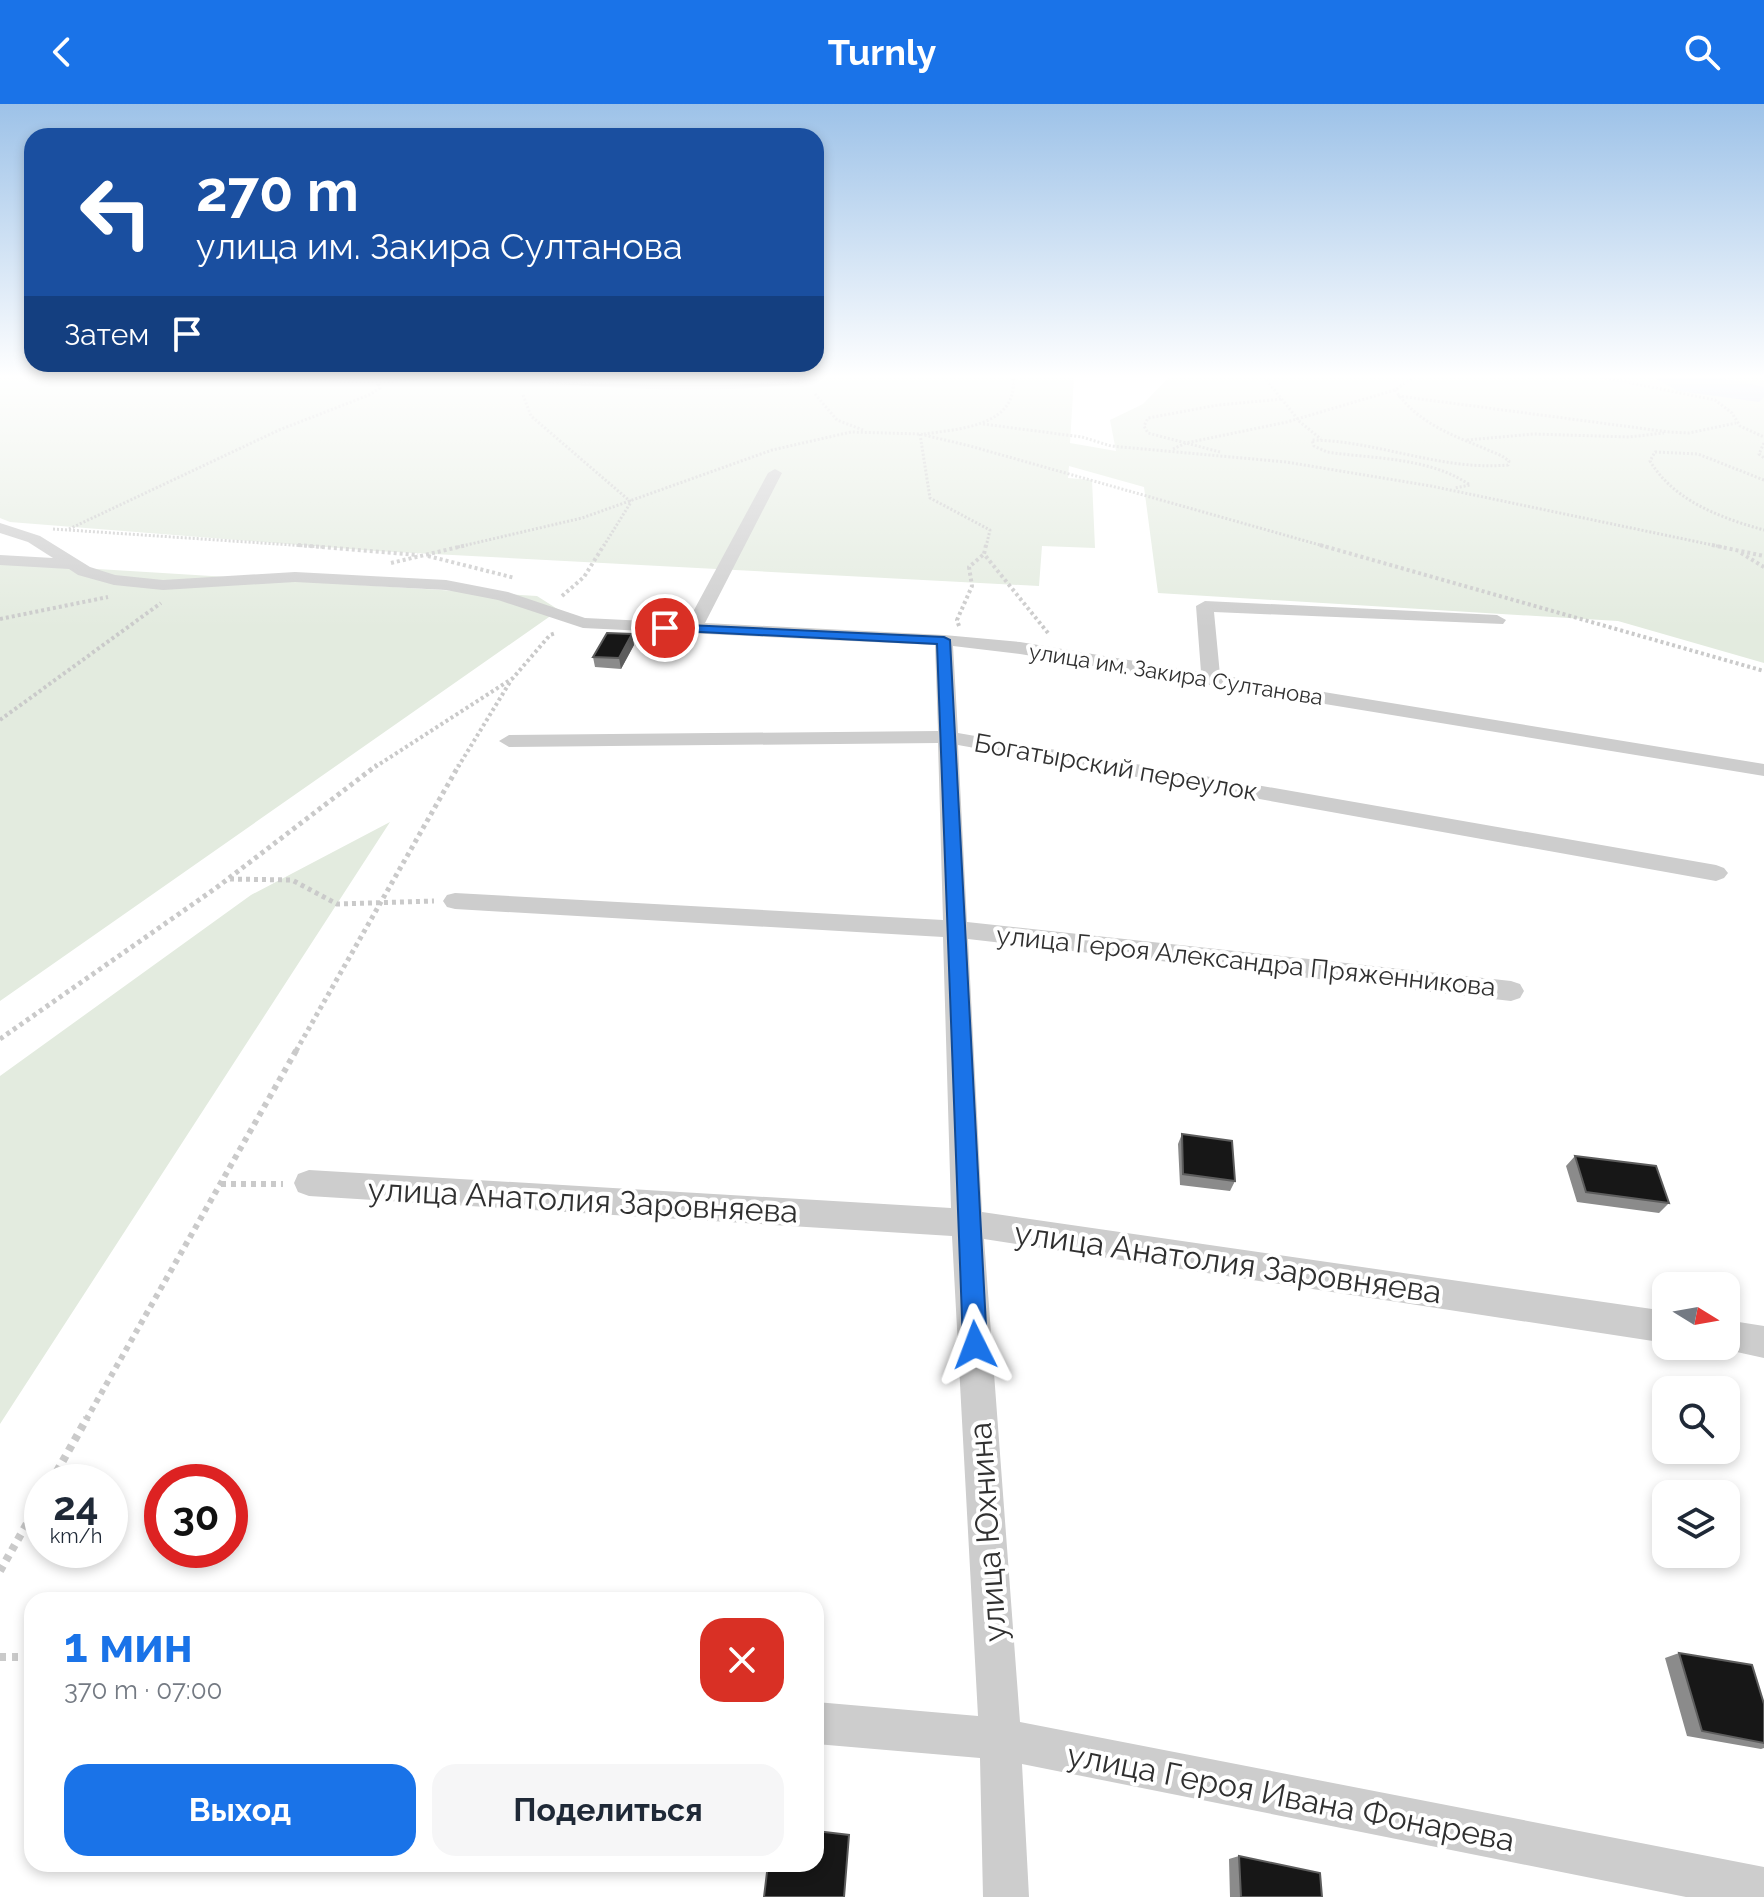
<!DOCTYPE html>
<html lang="ru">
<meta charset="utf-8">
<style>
:root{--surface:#fff;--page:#f6f6f7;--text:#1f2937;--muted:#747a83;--accent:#1a73e8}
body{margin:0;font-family:Raleway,sans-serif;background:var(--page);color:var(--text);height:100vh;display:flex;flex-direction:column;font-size:30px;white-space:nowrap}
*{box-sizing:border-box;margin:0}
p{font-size:26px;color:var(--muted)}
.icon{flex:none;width:44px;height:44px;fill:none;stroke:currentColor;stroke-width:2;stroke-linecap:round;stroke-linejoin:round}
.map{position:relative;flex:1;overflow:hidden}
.side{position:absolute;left:24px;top:1488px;width:800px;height:280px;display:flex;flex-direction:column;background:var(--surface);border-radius:24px;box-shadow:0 4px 12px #0003}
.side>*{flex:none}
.top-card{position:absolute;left:24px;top:24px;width:800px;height:244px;border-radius:24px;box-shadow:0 4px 12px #0003;background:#1a4fa0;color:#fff;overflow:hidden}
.needle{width:52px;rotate:101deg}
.fabs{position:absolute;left:1652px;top:1168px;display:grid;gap:16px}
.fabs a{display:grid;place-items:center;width:88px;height:88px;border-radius:16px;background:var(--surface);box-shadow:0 4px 12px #0003;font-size:40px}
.speed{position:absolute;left:24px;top:1360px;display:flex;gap:16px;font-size:40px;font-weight:700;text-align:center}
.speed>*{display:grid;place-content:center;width:104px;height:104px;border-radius:50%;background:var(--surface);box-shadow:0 4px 12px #0003;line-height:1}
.speed small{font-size:20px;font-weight:400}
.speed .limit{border:12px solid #d22;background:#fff;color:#111}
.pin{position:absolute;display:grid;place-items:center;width:68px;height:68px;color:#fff;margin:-34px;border:4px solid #fff;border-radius:50%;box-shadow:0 2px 8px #0007}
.me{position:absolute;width:88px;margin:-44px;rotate:357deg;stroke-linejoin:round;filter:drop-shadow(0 0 6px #0008)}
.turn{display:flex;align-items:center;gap:28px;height:168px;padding:0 40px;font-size:36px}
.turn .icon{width:104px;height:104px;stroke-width:2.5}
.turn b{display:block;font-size:56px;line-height:68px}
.then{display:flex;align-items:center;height:76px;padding:0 40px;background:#0003;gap:16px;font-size:30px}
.round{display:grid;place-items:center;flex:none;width:84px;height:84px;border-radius:24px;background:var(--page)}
.head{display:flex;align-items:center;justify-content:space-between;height:136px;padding:0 40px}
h1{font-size:48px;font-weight:700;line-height:60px;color:var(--accent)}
.button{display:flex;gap:16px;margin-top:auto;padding:16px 40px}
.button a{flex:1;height:92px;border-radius:24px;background:var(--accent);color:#fff;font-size:32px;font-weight:700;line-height:92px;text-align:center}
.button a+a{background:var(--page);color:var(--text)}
header{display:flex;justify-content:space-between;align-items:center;height:104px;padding:0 40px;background:var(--accent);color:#fff;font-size:36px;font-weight:700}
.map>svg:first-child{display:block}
.green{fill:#e3ebdf}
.water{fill:#ced7e8}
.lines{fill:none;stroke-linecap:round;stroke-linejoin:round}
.path-far4{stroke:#cacaca;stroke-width:3;stroke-dasharray:2 2;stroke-linecap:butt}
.path-far3{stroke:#cacaca;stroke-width:4;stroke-dasharray:3 3;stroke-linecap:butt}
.path-far2{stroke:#cacaca;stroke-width:5;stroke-dasharray:4 4;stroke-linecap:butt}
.path-far1{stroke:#cacaca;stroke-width:6;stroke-dasharray:5 5;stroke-linecap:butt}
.path{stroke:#cacaca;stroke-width:8;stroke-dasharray:6 6;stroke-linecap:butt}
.lane{fill:#cdcdcd;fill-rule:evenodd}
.street{fill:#cdcdcd;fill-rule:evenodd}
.wall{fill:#8b8b8b}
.shaded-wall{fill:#5d5d5d}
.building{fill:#171717;stroke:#5d5d5d;stroke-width:2}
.route{fill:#1a73e8;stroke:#114b97;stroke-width:2}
.labels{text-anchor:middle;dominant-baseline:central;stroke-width:8;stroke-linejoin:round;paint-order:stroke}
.far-street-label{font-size:22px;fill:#303030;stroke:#fff}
.street-label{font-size:26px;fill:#303030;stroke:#fff}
.near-street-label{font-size:32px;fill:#303030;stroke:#fff}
</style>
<header><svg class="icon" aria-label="back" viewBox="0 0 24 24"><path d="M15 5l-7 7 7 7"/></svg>Turnly<svg class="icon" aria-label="search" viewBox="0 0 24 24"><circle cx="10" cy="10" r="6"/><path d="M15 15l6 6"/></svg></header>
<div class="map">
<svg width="1764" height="1793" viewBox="0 0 1764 1793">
<rect width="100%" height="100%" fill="#fff"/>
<path class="green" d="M 0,273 L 1074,273 L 1070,339 L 1116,347 L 1110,316 L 1143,300 L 1169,273 L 1764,273 L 1764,559 L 1618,517 L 1158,489 L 1144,383 L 1069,362 L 1068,374 L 1092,376 L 1095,444 L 1042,442 L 1039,482 L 376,447 L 10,418 L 0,414 Z
M 0,459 L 537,492 L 559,506 L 0,897 Z
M 390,718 L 0,1320 L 0,972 L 251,791 Z"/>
<path class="water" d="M 1653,273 C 1690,272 1728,273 1764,283 L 1764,293 L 1759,298 L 1678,287 Z"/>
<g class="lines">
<path class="path-far4" d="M 0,273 L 32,273
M 232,273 L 378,279 L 430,273
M 487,273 L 503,275
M 1264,273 L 1300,318 L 1321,335
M 1601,273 L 1715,296 L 1732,309 L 1740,322 L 1764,333
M 1395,286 C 1421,324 1462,334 1502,352 L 1509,357 L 1508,361 C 1441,367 1379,337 1312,336 L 1314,342 L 1327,348 C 1374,355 1429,353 1470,381 L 1455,384
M 815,290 L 837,316 L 863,326
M 523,291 L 531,312 L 631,398 L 603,443
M 1398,292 L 1669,328 L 1689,329 L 1736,319
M 983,320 L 1082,333 L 1111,342 L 1286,358 L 1431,382 L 1722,443
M 920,330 L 930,394 L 990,426 L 986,443
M 924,330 C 957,325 1019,323 1013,273
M 1467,336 L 1534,330 L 1629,333 L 1664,329
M 1764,339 L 1759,350 L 1764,354
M 1173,345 L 1186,339 L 1287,318 L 1395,286 L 1414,273
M 1220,348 L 1148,329 L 1144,322 L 1148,314 L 1218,301 L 1283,295
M 1764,376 L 1698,350 L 1655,348 L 1650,357 C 1674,397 1721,414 1764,426
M 53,425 L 322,443
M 69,425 L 279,326 L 369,291 L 380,284 L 378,279
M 458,443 L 582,414 L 772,346 L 851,328 L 920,330 L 970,342 L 1327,443"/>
<path class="path-far3" d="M 298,441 L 418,451
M 986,441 L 984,450 L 1048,529
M 1320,441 L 1764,567
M 1712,441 L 1764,452
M 1741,449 L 1764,463
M 428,452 L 515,474
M 391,459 L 467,441
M 562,492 L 584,473 L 604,441
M 0,515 L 108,493
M 959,522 L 957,516 L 972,482 L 969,463 L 984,450
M 0,616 L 161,499
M 375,663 L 513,574 L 550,531 L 556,529
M 458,663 L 510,578"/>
<path class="path-far2" d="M 230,775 L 292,776 L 337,800 L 434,797
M 0,935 L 216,784 L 377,661
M 296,947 L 459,661"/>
<path class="path-far1" d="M 221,1080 L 283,1080
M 86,1316 L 297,945"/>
<path class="path" d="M 51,1378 L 87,1314
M 0,1467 L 42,1393
M 0,1553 L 32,1553"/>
<path class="lane" d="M 815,273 L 826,273 C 808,280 785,281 765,283 C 683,290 599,282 517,278 L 514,276 L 517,274 C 617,279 716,288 815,273 Z"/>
<path class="street" d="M 775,365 L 782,369 L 705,519 L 944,531 L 1020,538 L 1201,568 L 1196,502 L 1205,497 L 1497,511 L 1506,516 L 1503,520 L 1214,508 L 1220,571 L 1764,660 L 1764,672 L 1020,550 L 953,542 L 958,629 L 1716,761 L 1724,764 L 1728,769 L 1724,774 L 1716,777 L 958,641 L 967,818 L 1511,877 L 1520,880 L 1524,887 L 1520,894 L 1511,897 L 968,835 L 982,1108 L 1666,1207 L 1666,1239 L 984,1135 L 1020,1618 L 1764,1763 L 1764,1793 L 1686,1793 L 1022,1660 L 1029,1793 L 983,1793 L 980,1654 L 816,1640 L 816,1598 L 978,1612 L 952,1132 L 309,1092 L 298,1088 L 294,1079 L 298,1070 L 309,1066 L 951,1104 L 943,833 L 455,805 L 447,803 L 443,797 L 447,791 L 455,789 L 943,816 L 938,639 L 509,643 L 499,637 L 509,631 L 938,627 L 935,541 L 583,524 L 498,496 L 446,486 L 295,478 L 163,486 L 114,481 L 78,471 L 69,465 L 0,461 L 0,451 L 53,454 L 28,438 L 0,429 L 0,419 L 40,432 L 90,463 L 115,471 L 163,476 L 295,468 L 446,476 L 508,488 L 585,514 L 687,519 L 768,369 Z
M 1726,1216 L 1764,1222 L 1764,1254 L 1714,1243 L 1726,1242 Z"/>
</g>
<path class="wall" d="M 632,530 L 634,541 L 621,565 L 595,563 L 593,553 Z
M 1182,1030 L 1235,1077 L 1230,1087 L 1180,1081 L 1178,1040 Z
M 1575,1052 L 1669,1099 L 1659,1109 L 1577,1098 L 1566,1062 Z
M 1679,1549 L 1764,1600 L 1764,1644 L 1761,1645 L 1687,1632 L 1665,1554 Z
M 1239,1752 L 1322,1793 L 1230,1793 L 1229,1755 Z"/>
<path class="shaded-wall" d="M 632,530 L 634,541 L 621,565 L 619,554 Z"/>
<path class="building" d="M 607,529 L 632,530 L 619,554 L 593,553 Z
M 1182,1030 L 1232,1037 L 1235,1077 L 1183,1070 Z
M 1575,1052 L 1656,1062 L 1669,1099 L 1586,1088 Z
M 1679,1549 L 1752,1561 L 1764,1600 L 1764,1639 L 1702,1627 Z
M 816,1727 L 849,1731 L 844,1793 L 764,1793 L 768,1760 L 816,1760 Z
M 1239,1752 L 1320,1769 L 1322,1793 L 1241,1793 Z"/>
<linearGradient id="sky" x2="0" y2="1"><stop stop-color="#9dc2e8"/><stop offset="0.52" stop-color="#fff"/><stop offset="1" stop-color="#fff" stop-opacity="0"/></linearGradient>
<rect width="1764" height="524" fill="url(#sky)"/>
<path class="route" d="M 665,520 L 944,533 L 950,536 L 987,1241 L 983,1249 L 975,1252 L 967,1249 L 963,1241 L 937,540 L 661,526 L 659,524 Z"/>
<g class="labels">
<g class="far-street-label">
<text transform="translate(1176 570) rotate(9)">улица им. Закира Султанова</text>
</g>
<g class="street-label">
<text transform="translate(1116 663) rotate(10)">Богатырский переулок</text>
<text transform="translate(1246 857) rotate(6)">улица Героя Александра Пряженникова</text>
</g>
<g class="near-street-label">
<text transform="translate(583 1096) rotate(3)">улица Анатолия Заровняева</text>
<text transform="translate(1228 1158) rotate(8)">улица Анатолия Заровняева</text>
<text transform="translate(987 1428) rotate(-94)">улица Юхнина</text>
<text transform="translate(1291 1693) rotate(11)">улица Героя Ивана Фонарева</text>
</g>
</g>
</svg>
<div class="fabs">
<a><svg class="needle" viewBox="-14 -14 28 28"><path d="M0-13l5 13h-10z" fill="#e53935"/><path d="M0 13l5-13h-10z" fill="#747a83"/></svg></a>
<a><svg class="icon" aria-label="search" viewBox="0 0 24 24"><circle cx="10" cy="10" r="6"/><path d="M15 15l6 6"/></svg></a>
<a><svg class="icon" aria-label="layers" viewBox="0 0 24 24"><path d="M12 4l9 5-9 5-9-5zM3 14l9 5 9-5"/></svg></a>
</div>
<div class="speed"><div>24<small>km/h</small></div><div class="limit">30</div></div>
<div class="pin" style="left:665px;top:524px;background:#d93025"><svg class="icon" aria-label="arrive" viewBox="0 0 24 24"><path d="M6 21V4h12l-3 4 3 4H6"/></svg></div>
<svg class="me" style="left:975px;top:1241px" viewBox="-20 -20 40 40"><path d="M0-17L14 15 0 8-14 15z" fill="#1a73e8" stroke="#fff" stroke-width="4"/></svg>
<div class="top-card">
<div class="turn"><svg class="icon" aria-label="left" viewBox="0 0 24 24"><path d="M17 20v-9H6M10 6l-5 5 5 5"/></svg><div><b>270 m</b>улица им. Закира Султанова</div></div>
<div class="then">Затем<svg class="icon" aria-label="arrive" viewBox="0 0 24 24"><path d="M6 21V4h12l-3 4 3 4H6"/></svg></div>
</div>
<section class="side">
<div class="head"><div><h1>1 мин</h1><p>370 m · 07:00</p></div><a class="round" style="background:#d93025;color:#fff"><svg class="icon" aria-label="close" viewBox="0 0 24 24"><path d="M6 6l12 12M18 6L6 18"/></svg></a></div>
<div class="button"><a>Выход</a><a>Поделиться</a></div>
</section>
</div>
